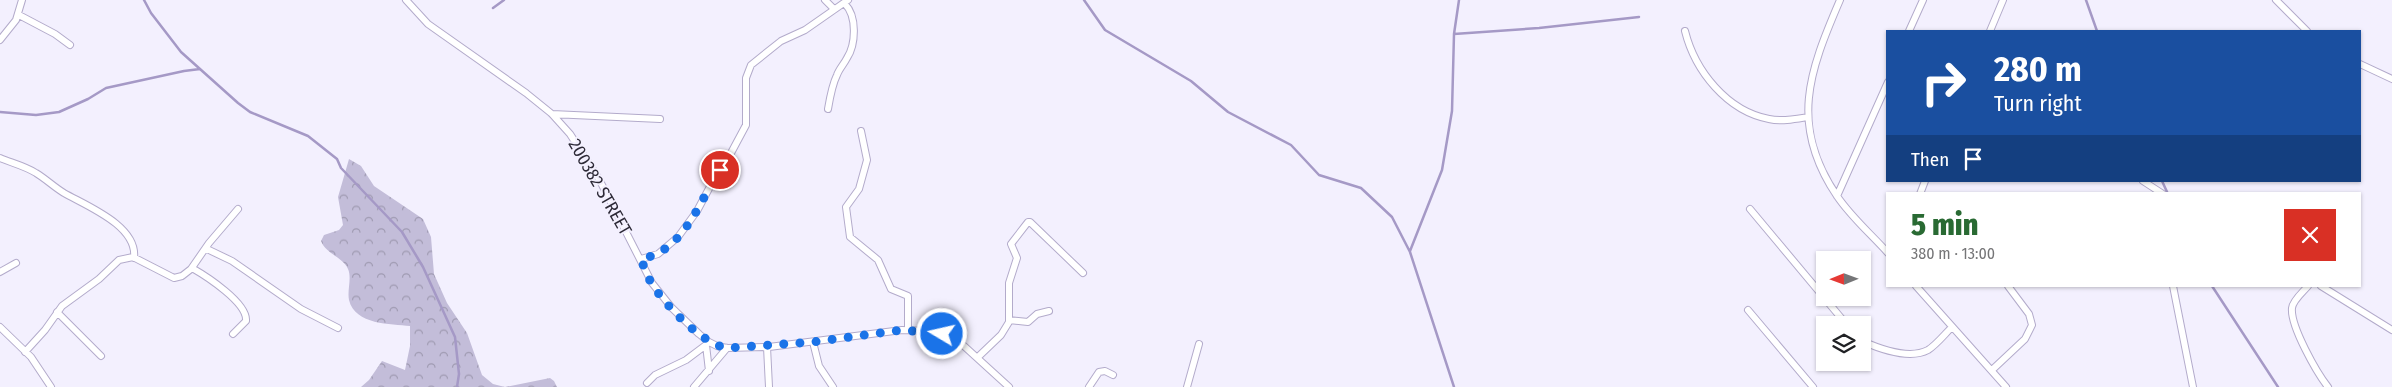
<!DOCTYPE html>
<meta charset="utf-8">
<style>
:root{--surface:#fff;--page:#f6f6f6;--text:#202124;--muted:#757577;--accent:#296a33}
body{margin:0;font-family:"Fira Sans Condensed",sans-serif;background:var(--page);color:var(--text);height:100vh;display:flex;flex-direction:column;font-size:19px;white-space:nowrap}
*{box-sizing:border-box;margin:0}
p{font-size:16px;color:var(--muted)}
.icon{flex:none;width:28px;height:28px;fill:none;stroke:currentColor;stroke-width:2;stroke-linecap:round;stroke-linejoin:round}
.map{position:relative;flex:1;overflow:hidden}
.sheet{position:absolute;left:1886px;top:192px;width:475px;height:95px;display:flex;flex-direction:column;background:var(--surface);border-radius:0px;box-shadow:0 1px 4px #0004}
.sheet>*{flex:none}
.top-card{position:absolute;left:1886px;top:30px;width:475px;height:152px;border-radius:0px;box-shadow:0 1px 4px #0004;background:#1a4fa0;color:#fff;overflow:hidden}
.needle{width:32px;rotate:269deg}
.fabs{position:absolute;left:1816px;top:251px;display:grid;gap:10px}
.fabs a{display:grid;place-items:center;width:55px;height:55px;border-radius:0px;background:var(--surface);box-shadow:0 1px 4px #0004;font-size:25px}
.pin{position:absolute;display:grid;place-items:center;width:42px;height:42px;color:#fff;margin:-21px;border:2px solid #fff;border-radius:50%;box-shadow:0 1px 5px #0007}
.me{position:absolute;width:55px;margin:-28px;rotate:279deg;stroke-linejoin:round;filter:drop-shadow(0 0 4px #0008)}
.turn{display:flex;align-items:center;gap:18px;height:105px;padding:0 25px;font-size:22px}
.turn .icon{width:65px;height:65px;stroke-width:2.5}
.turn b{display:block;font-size:35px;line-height:42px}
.then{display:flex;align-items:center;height:48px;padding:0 25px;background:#0003;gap:10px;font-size:19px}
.round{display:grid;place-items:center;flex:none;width:52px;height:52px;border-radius:0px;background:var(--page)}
.head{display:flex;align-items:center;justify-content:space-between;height:85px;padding:0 25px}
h1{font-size:30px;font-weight:800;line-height:38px;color:var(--accent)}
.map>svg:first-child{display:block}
.forest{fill:url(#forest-crowns)}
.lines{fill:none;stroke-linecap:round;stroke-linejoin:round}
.stream{stroke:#a599c6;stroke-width:2.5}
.minor-casing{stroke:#b3abcb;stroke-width:8}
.minor{stroke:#fff;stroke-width:6}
.route{stroke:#1a73e8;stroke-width:9;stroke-dasharray:0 16.2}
.labels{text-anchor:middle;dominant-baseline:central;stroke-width:4;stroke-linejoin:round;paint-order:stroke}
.street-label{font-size:18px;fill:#2d2a37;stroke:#f3f0fe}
</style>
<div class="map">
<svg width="2392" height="387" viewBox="0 0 2392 387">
<defs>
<pattern id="forest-crowns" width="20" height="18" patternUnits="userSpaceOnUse" patternTransform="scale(1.25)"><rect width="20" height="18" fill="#c3bdd9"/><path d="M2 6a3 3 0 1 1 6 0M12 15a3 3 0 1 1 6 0" fill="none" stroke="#9f9ab1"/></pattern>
</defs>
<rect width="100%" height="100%" fill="#f3f0fe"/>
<path class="forest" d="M 349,159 L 361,166 L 374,186 L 423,219 L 431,237 L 434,274 L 447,303 L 467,333 L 482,375 L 493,384 L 505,387 L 550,378 L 554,381 L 557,387 L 361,387 L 369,380 L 382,361 L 405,370 L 410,346 L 410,326 C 391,324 355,325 349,300 C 347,290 352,278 348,269 C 343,257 326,254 321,241 L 324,235 L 339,230 L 343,225 L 338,197 Z"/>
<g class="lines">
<path class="stream" d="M 144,0 L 151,13 L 181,52 L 238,103 L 250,112 L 308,136 L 337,159 L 341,168 L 402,232 L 423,267 L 455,337 L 459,374 L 457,387
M 1084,0 L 1105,30 L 1191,81 L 1228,112 L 1291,145 L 1319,175 L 1361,188 L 1392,217 L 1410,252 L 1454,387
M 2086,0 L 2097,31
M 493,8 L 504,0
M 1454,34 L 1539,28 L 1639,17
M 0,112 L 36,115 L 59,112 L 88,99 L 106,88 L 184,71 L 200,69
M 2162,181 L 2168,194
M 1410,251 L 1442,170 L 1452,111 L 1454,34 L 1459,0
M 2212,286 L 2278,387"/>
<g class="minor-casing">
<path id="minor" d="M 406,0 L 428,24 L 526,93 L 552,114 L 570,134 L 599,179 L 652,283 L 672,308 L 699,334 L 709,342 L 717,346 L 727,348 L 769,347 L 902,330 L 927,331 L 941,334 L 964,346 L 1009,387
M 825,0 L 834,9
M 1840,0 C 1809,72 1789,125 1837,196 C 1851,217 1871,234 1888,253
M 2276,0 L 2307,31
M 19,15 L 55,34 L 70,45
M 1685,31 C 1695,71 1727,111 1769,119 C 1782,122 1796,119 1808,117
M 1909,31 L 1923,0
M 1990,31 L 2003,0
M 0,40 L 16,20 L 22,0
M 2360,64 L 2392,79
M 828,109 C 830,97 832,85 837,75 C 839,69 844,64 847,58 C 856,44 857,16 845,4
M 552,114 L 660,119
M 861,131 L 867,160 L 859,189 L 846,207 L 850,237 L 878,260 L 891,289 L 908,296 L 908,330
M 0,158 C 12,163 25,166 36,173 C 46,179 54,187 64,193 C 87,206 138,226 134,258
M 2143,181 L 2163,194
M 1920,194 L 1925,181
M 1837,196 L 1888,82
M 1750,209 L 1847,325
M 207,249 L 232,261 L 301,309 L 338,328
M 641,259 L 658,254 L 678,237 L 697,211 L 713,181 L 731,153 L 746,125 L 746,78 L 751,65 L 781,41 L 805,30 L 848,0
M 192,268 C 206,276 248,303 246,321 L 233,334
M 0,272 L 16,263
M 1916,286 L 2006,387
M 2173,286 L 2193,387
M 2308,286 C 2303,292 2293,300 2292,308 C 2290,326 2317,373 2328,387
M 2321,286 L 2392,330
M 1748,310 L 1813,387
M 57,312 L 101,356
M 1009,320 L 1028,322 L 1037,314 L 1049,311
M 0,327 L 31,357 L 51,387
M 1862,341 C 1880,349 1909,360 1928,350 C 1936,345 1944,335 1951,328
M 813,342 L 819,366 L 833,387
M 708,343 L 706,345 L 709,371
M 767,347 L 769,387
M 25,352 L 45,330 L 62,306 L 99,279 L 119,260 L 133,257 L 174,278 L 182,276 L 191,269 L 209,243 L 238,209
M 978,357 L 1001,335 L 1009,322 L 1009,283 L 1017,258 L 1011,244 L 1028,222 L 1030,222 L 1083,273
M 1992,370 L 2025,339 L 2032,325 L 2029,314 L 2008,286
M 647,383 L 655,375 L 686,360 L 706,345
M 694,387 L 727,348
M 1089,387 L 1099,372 L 1105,371 L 1113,375
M 1187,387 L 1199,344"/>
</g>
<use href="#minor" class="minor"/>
</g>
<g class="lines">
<path class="route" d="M 720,170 C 698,203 685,250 641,259 C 644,267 647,276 652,284 C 665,305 702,344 727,348 L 813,342 L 902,330 L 942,334"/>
</g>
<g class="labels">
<g class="street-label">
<text transform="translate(600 187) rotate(60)">200382 STREET</text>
</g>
</g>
</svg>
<div class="fabs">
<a><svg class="needle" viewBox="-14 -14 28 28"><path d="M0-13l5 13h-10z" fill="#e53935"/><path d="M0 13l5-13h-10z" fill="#757577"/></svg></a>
<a><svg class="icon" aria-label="layers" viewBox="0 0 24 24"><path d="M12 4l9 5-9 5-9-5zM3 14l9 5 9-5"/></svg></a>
</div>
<div class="pin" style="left:720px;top:170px;background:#d93025"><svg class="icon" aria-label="arrive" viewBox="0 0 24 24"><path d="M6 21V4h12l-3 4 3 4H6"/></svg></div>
<svg class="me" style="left:942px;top:334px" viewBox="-20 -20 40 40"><circle r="17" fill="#1a73e8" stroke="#fff" stroke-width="3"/><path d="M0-11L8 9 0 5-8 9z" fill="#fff"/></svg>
<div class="top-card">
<div class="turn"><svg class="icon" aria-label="right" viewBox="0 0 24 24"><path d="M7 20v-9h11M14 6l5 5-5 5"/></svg><div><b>280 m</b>Turn right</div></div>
<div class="then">Then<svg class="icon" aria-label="arrive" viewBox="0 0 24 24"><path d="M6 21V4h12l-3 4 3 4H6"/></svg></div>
</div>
<section class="sheet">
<div class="head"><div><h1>5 min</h1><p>380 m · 13:00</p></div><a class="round" style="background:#d93025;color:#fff"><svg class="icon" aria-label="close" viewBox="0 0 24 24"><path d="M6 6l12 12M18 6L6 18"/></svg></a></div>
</section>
</div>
